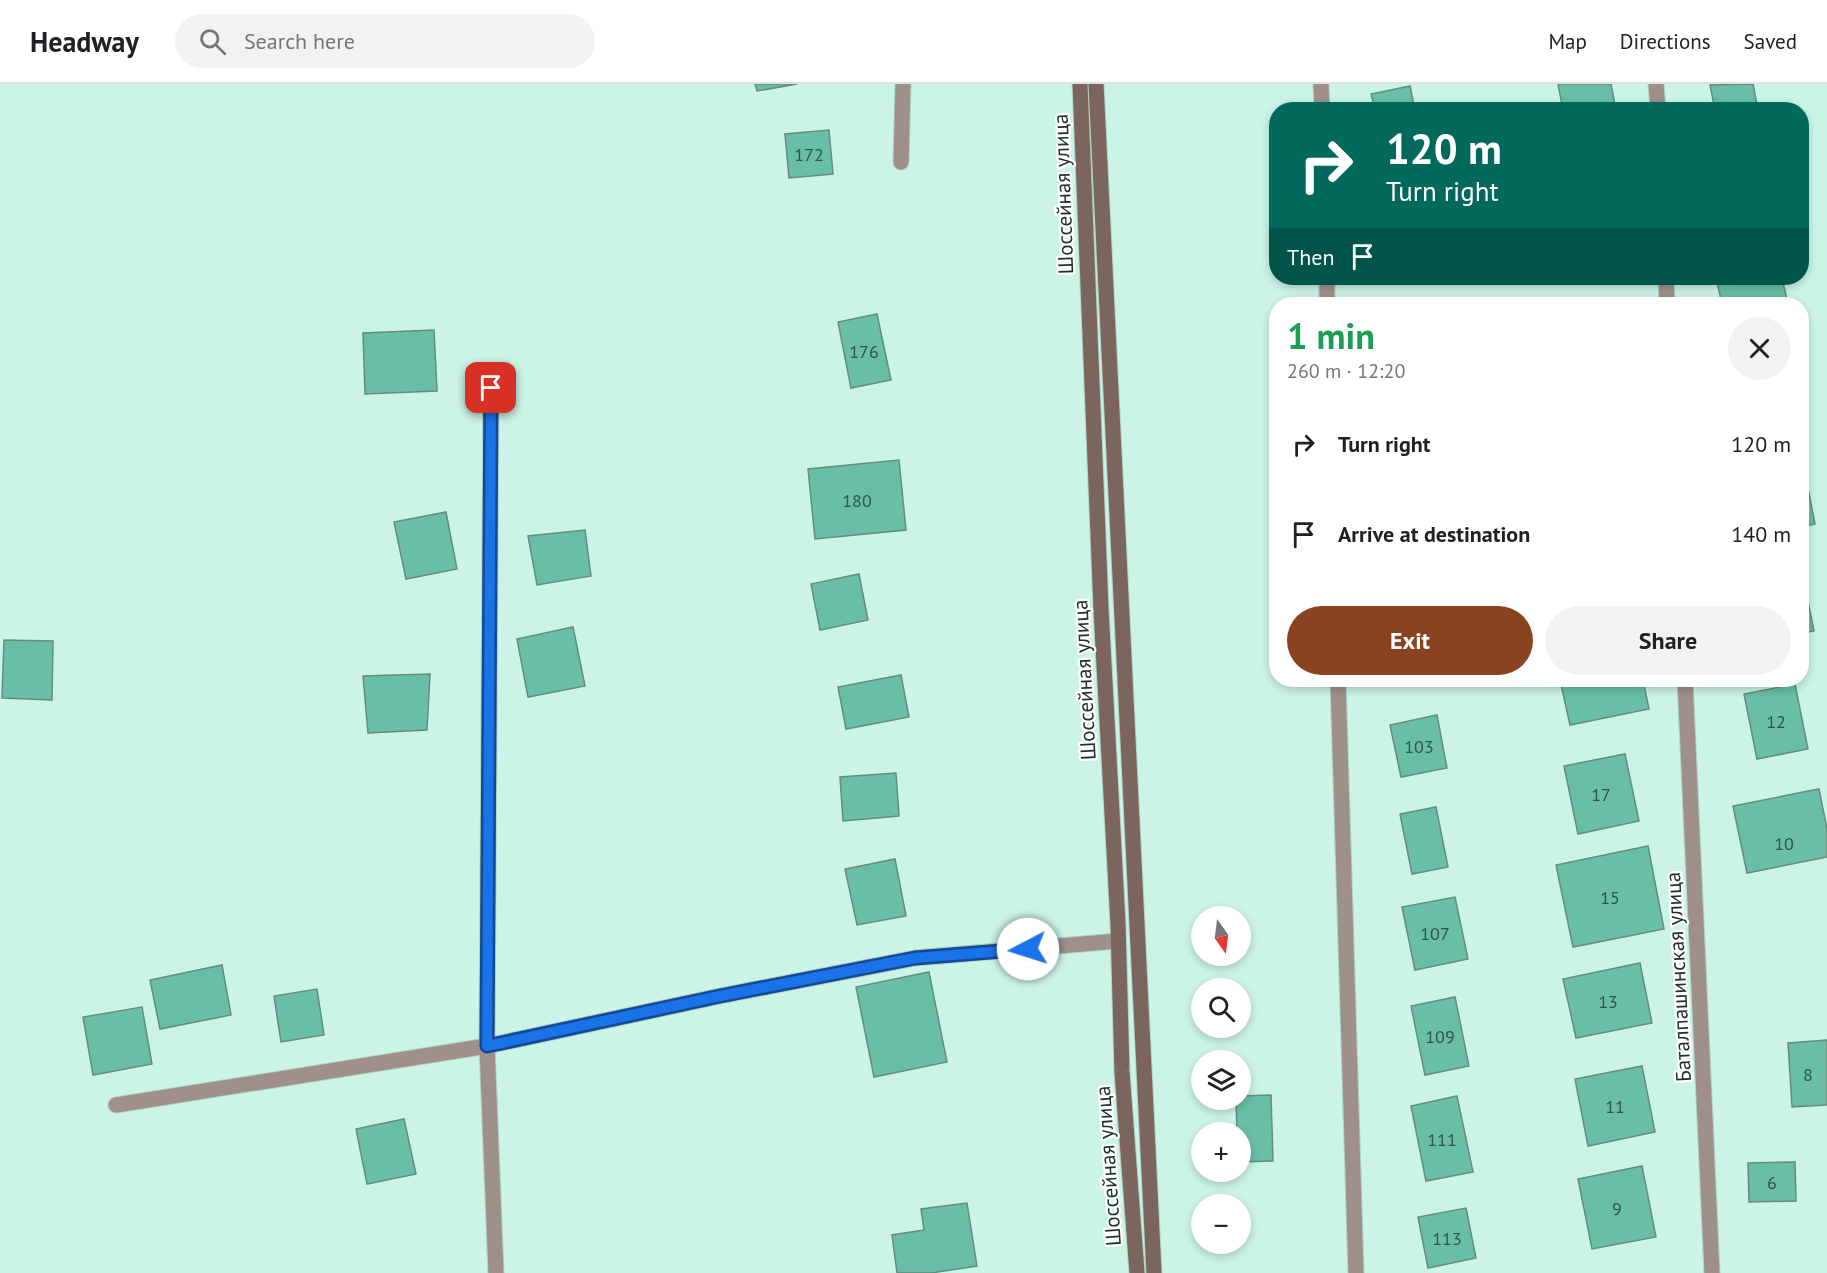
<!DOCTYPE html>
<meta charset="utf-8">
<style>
:root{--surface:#fff;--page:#f2f2f2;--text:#202124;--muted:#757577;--line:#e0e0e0;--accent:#8a4320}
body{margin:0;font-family:"PT Sans",sans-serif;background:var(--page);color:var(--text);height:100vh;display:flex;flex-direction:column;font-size:22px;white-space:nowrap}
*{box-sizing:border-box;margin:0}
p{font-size:20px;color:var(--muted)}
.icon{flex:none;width:33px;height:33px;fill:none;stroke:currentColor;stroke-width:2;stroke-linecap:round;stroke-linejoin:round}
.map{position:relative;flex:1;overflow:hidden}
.details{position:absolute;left:1269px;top:213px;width:540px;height:390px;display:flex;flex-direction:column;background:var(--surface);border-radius:24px;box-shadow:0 3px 9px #0003}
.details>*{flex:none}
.top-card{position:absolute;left:1269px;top:18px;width:540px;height:183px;border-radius:24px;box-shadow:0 3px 9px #0003;background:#00695c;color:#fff;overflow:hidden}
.needle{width:39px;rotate:166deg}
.fabs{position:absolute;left:1191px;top:822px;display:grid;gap:12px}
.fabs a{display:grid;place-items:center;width:60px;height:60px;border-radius:50%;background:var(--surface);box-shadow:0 3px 9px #0003;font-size:30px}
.pin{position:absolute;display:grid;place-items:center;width:51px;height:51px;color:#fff;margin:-26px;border-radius:12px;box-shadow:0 3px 9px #0006}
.me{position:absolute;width:66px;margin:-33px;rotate:265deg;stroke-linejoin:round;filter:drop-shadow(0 0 4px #0008)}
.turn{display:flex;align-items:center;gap:21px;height:126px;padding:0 18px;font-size:27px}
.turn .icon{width:78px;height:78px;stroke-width:2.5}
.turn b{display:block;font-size:42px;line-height:51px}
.then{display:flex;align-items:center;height:57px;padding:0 18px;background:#0003;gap:12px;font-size:22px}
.round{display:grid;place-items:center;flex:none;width:63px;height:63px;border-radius:32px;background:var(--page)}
.overview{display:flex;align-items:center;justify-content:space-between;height:102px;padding:0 18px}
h1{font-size:36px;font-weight:800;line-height:45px;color:#1e9e55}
.cta{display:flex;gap:12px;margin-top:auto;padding:12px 18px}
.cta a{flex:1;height:69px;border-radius:36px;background:var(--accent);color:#fff;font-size:24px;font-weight:800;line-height:69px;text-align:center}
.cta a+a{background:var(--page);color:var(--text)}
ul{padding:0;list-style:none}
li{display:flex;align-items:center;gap:18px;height:90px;padding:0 18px}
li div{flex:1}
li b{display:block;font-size:22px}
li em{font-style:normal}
header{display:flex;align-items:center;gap:36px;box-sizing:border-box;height:84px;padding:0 30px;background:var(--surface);border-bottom:2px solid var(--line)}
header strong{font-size:28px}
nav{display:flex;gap:33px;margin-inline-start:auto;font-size:21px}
.search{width:420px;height:54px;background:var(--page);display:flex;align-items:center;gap:15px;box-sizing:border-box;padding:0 21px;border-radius:33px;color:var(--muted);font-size:22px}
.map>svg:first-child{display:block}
.building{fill:#68bfa5;stroke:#668c7f;stroke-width:1.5}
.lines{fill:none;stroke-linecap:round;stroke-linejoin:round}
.service-casing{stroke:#acd1c4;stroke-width:17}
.minor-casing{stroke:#acd1c4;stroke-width:17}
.secondary-casing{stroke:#acd1c4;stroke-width:17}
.service{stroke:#9f9089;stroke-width:15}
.minor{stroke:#9f9089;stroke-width:15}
.secondary{stroke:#7b655c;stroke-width:15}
.route-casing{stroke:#114b97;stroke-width:15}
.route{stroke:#1a73e8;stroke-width:10}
.labels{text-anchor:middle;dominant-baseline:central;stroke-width:4.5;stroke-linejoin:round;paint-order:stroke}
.number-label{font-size:18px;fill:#32544a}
.street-label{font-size:21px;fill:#20302b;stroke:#fff}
</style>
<header>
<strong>Headway</strong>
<div class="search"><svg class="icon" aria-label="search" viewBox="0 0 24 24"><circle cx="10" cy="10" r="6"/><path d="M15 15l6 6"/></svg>Search here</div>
<nav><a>Map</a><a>Directions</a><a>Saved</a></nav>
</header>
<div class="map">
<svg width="1827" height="1189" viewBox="0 0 1827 1189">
<rect width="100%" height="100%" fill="#cbf4e6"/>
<path class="building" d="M 755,0 L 797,0 L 757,7 Z
M 1558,0 L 1611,0 L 1616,26 L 1563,26 Z
M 1753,0 L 1758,26 L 1715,26 L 1710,1 Z
M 1410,2 L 1415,26 L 1375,26 L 1371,10 Z
M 829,46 L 833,90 L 789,94 L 785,50 Z
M 1716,194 L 1782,194 L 1788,220 L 1722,220 Z
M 877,230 L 891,296 L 851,304 L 838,238 Z
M 434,246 L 437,307 L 365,310 L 363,249 Z
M 899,376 L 906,446 L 815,455 L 808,385 Z
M 1804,384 L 1815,440 L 1802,443 L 1802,385 Z
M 446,428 L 457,485 L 406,495 L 394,438 Z
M 585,446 L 591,492 L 537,501 L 528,452 Z
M 1802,488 L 1814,547 L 1802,549 Z
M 859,490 L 868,536 L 820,546 L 811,500 Z
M 573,543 L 585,602 L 528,613 L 517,555 Z
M 4,556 L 53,557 L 52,616 L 2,614 Z
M 430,590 L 427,646 L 368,649 L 363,592 Z
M 901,591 L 909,633 L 846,645 L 838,603 Z
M 1560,596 L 1643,596 L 1649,625 L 1570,641 Z
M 1795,600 L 1808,665 L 1757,675 L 1744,610 Z
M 1437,631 L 1447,684 L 1401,693 L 1390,641 Z
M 1625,670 L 1639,737 L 1578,750 L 1564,682 Z
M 896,689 L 899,732 L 843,737 L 840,693 Z
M 1819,705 L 1827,745 L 1827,773 L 1747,789 L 1733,722 Z
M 1436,723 L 1448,783 L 1412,790 L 1400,730 Z
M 1648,762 L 1664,845 L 1573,863 L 1556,781 Z
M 895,775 L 906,832 L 857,841 L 845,785 Z
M 1455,813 L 1468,875 L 1415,886 L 1402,823 Z
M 1640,879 L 1652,939 L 1576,954 L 1563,895 Z
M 222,881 L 231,931 L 160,945 L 150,896 Z
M 929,888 L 947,978 L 874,993 L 856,903 Z
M 317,905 L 324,951 L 281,958 L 274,912 Z
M 1455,913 L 1469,982 L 1425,991 L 1411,922 Z
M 142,923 L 152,980 L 93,991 L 83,933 Z
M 1827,956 L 1827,1021 L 1792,1023 L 1788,959 Z
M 1642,982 L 1655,1048 L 1588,1062 L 1575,995 Z
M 1271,1011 L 1273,1077 L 1240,1078 L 1240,1048 L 1237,1048 L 1236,1016 L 1240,1016 L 1240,1012 Z
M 1457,1012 L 1473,1088 L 1426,1097 L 1411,1022 Z
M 404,1035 L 416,1090 L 367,1100 L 356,1045 Z
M 1795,1078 L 1796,1117 L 1749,1118 L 1748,1079 Z
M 1642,1082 L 1656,1153 L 1592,1165 L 1578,1095 Z
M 967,1119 L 977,1182 L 931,1189 L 897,1189 L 892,1151 L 924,1146 L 921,1125 Z
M 1466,1124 L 1476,1174 L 1428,1184 L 1418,1133 Z"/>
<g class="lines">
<g class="service-casing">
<path id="service" d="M 1321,0 L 1322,26
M 1327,194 L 1327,220
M 1338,596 L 1356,1189"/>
</g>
<g class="minor-casing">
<path id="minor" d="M 1656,0 L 1658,26
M 901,78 L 903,0
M 1666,194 L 1667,220
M 491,304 L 487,962 L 496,1189
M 1685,596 L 1712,1189
M 116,1021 L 487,962 L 720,912 L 915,874 L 1118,857"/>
</g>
<g class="secondary-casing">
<path id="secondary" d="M 1080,0 L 1101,525 L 1118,840 L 1122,988 L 1137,1189
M 1096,0 L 1154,1189"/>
</g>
<use href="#service" class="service"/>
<use href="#minor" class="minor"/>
<use href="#secondary" class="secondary"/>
</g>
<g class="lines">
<g class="route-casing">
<path id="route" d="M 491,304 L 487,962 L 720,912 L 915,874 L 1028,865"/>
</g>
<use href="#route" class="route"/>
</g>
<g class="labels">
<g class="number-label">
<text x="809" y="70">172</text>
<text x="864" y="267">176</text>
<text x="857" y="416">180</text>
<text x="1776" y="637">12</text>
<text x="1419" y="662">103</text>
<text x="1601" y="710">17</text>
<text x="1784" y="759">10</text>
<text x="1610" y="813">15</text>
<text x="1435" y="849">107</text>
<text x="1608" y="917">13</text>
<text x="1440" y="952">109</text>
<text x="1808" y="990">8</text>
<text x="1615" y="1022">11</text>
<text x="1442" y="1055">111</text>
<text x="1772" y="1098">6</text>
<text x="1617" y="1124">9</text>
<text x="1447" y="1154">113</text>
</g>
<g class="street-label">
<text transform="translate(1063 110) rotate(-92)">Шоссейная улица</text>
<text transform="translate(1084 596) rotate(-93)">Шоссейная улица</text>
<text transform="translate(1678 893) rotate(-93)">Баталпашинская улица</text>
<text transform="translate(1108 1082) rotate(-94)">Шоссейная улица</text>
</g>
</g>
</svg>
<div class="fabs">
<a><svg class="needle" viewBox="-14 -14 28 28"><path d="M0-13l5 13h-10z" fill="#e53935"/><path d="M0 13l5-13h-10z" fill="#757577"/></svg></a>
<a><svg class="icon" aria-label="search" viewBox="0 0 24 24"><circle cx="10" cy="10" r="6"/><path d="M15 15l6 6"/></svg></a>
<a><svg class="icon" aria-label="layers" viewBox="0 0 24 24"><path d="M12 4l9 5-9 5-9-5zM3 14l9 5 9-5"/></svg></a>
<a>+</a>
<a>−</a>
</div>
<div class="pin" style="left:491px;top:304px;background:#d93025"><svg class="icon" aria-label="arrive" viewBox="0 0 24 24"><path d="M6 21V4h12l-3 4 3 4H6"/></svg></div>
<svg class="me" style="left:1028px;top:865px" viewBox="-20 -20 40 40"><circle r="19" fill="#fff"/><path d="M0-13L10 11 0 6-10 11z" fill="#1a73e8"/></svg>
<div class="top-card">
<div class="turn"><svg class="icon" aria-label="right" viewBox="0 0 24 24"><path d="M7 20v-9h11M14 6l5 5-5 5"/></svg><div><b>120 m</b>Turn right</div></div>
<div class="then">Then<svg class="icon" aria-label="arrive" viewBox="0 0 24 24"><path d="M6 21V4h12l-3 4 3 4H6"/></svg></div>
</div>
<section class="details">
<div class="overview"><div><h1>1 min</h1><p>260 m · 12:20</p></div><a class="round"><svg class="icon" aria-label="close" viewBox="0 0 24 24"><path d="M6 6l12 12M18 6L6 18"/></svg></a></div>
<ul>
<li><svg class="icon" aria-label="right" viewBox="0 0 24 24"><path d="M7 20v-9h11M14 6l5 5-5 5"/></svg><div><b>Turn right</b></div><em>120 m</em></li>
<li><svg class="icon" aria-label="arrive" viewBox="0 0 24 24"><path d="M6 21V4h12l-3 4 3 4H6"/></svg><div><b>Arrive at destination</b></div><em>140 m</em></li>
</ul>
<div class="cta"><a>Exit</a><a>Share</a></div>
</section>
</div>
